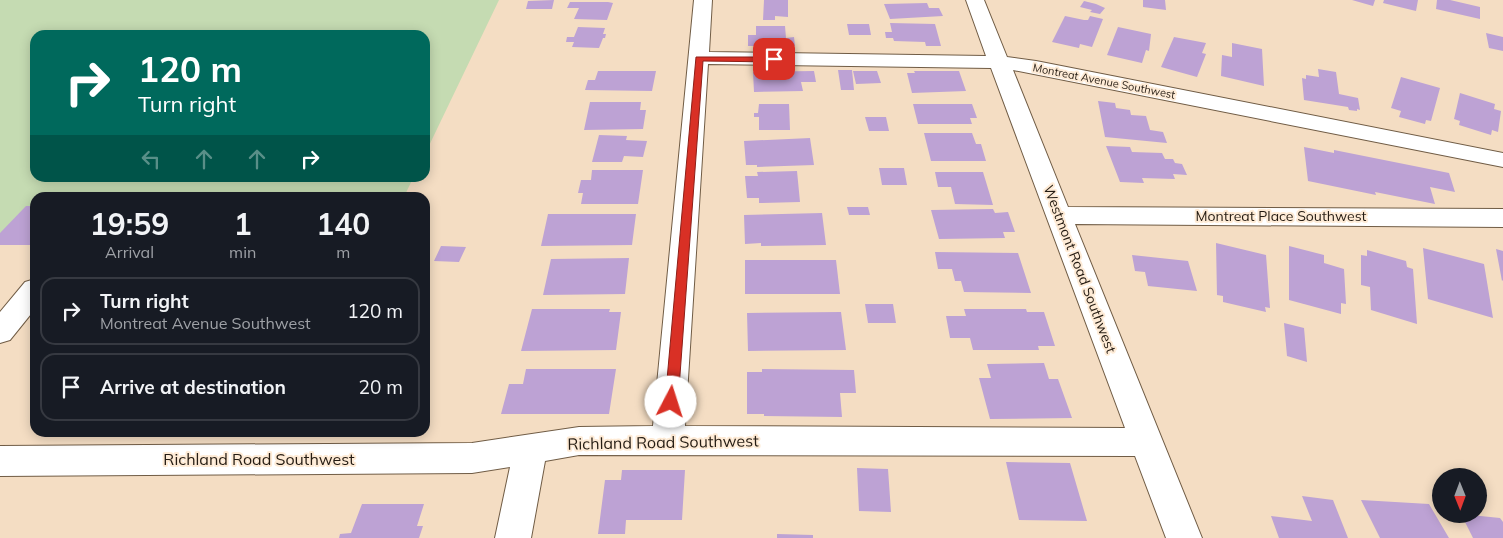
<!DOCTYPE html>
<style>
:root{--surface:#171b24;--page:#242831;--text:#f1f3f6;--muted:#9ea1a6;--line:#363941}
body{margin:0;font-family:Mulish,sans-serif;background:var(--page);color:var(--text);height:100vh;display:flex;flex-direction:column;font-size:19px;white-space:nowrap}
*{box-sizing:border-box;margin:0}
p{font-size:16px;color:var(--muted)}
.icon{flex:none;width:28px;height:28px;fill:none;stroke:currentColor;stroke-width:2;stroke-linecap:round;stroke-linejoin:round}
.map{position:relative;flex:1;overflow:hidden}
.details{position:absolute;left:30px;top:192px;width:400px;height:245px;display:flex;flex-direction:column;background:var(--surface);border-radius:15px;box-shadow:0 2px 12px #0003}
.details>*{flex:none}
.top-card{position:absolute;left:30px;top:30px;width:400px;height:152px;border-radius:15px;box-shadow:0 2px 12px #0003;background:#00695c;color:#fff;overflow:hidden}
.needle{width:32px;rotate:179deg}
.fabs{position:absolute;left:1432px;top:468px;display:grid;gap:10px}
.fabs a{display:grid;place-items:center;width:55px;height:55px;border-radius:50%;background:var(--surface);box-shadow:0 2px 12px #0003;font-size:25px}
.pin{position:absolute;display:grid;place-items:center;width:42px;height:42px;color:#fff;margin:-21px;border-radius:10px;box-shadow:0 2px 8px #0006}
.me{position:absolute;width:55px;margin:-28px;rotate:5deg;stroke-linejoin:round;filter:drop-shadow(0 0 4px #0008)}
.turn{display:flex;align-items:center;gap:18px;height:105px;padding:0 25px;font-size:22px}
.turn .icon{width:65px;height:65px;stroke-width:2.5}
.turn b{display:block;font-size:35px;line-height:42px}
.lanes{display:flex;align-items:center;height:48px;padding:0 25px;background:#0003;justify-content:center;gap:25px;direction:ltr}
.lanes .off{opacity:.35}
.eta{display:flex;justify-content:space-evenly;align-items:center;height:85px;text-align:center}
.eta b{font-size:30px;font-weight:700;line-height:35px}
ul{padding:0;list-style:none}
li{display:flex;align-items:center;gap:15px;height:68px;margin:0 10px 8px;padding:0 15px;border:2px solid var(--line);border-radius:15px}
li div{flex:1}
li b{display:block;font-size:19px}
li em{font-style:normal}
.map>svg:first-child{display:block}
.green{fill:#c5dbb2}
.building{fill:#bda2d4}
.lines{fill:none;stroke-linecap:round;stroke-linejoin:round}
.minor-casing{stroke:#705c45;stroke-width:2}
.minor{fill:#fff;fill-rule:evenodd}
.route{fill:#d93025;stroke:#8d1f18}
.labels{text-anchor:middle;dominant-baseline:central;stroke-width:4;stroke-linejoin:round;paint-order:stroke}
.far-street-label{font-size:11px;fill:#251c13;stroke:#feebd6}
.street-label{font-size:14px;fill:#251c13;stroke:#feebd6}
.near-street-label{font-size:16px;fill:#251c13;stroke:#feebd6}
</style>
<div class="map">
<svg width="1503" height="538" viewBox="0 0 1503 538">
<rect width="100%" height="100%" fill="#f4ddc3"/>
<path class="green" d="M 0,0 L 499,0 L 425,154 L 425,35 L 35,35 L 35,178 L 413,178 L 404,197 L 35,198 L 35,234 L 0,235 Z"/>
<path class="building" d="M 554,0 L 552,9 L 526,9 L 528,1 Z
M 764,0 L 788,0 L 788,17 L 775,16 L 775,20 L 763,20 Z
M 1143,0 L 1165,0 L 1166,10 L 1143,7 Z
M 1352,0 L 1375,0 L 1373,6 Z
M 1384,0 L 1418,0 L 1416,11 L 1383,3 Z
M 1437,0 L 1450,0 L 1480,7 L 1480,19 L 1436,9 Z
M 1084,1 L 1096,4 L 1105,8 L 1100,14 L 1090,12 L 1092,10 L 1080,7 Z
M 570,2 L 608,2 L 613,3 L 607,20 L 574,19 L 579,8 L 567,8 Z
M 927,3 L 929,8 L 939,8 L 943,16 L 890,19 L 884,4 Z
M 1065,16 L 1084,20 L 1088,20 L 1090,16 L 1103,19 L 1092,47 L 1080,44 L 1079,48 L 1052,42 Z
M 890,23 L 935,24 L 941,46 L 926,46 L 925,42 L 894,41 L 893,38 L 886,38 L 885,32 L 892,32 Z
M 847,24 L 869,24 L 871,35 L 849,35 Z
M 756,26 L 785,26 L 786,38 L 794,37 L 795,46 L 748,46 L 748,35 L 756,35 Z
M 578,27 L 605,28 L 603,34 L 606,34 L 605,38 L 603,38 L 599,48 L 572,47 L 574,42 L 566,42 L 567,37 L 574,37 Z
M 1118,27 L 1151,34 L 1149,51 L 1146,50 L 1142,63 L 1107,55 Z
M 1486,33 L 1503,37 L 1503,51 L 1489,48 Z
M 1174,37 L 1206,43 L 1202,53 L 1206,54 L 1197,77 L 1161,67 Z
M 1232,43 L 1262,49 L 1264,86 L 1221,76 L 1222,55 L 1232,57 Z
M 1318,69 L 1336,72 L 1339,94 L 1358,98 L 1360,110 L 1357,109 L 1357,111 L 1349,110 L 1348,107 L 1304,100 L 1302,78 L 1306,79 L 1306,75 L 1319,77 Z
M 838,70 L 852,70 L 854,90 L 841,90 Z
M 598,71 L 656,71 L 652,91 L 585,90 L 588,80 L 595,80 Z
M 814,71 L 816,82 L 801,82 L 803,91 L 754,92 L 753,72 Z
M 853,71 L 877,71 L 881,83 L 856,84 Z
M 914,71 L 959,71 L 966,91 L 912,93 L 907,73 L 915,73 Z
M 1401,77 L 1440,88 L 1431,121 L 1426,120 L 1425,124 L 1399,117 L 1401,111 L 1391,108 Z
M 1460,93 L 1495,104 L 1494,109 L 1501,111 L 1498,132 L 1492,130 L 1491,135 L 1459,125 L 1460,121 L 1454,119 Z
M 1098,101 L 1115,103 L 1116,108 L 1130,110 L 1131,115 L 1146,116 L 1150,130 L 1163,132 L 1167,143 L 1105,137 Z
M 590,102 L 641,102 L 640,110 L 646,110 L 643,129 L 584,130 Z
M 759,104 L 789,104 L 790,130 L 759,130 L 759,117 L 754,117 L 754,113 L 758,113 Z
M 913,104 L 972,104 L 977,118 L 970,118 L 972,124 L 918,124 Z
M 865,117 L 886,117 L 889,131 L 869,131 Z
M 924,133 L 972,133 L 976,144 L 981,144 L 986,161 L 931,161 Z
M 599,135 L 627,136 L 626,140 L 647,141 L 643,157 L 624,156 L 622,162 L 592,162 Z
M 810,138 L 814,165 L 757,167 L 757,165 L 746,165 L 744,141 Z
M 1106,146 L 1130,147 L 1132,152 L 1162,153 L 1165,159 L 1173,159 L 1175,163 L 1182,164 L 1187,175 L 1173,174 L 1175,179 L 1142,178 L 1144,183 L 1120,182 Z
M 1304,147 L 1334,153 L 1334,150 L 1449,173 L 1455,192 L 1430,187 L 1435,204 L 1375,192 L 1376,195 L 1308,181 Z
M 879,168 L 904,168 L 907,185 L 882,185 Z
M 592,170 L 643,170 L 638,204 L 581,204 L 583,193 L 578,193 L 581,180 L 591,180 Z
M 797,171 L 800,202 L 759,203 L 759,198 L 747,198 L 745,176 L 758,176 L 757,172 Z
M 935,172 L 983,172 L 993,205 L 955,204 L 951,187 L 938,187 Z
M 91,192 L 133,192 L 129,198 L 86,198 Z
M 26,206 L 35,206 L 35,245 L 0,245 L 0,233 Z
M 847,207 L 868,207 L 870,215 L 849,215 Z
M 993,209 L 995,213 L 1008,212 L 1015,232 L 1003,232 L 1005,238 L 939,239 L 931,210 Z
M 822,213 L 826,245 L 761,246 L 761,243 L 745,244 L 744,215 Z
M 548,214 L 636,214 L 632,245 L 541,246 Z
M 1216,243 L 1266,255 L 1270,308 L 1265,307 L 1266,312 L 1223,302 L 1223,296 L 1217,295 Z
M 441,246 L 466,247 L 459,262 L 434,261 Z
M 1289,246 L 1324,255 L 1324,263 L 1344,269 L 1346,304 L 1341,303 L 1341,314 L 1289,300 Z
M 1423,248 L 1484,264 L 1493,318 L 1428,299 Z
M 1496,249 L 1503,251 L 1503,280 L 1502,281 Z
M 1367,250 L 1406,261 L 1407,267 L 1413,269 L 1417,324 L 1371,310 L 1370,287 L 1361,285 L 1361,255 L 1367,256 Z
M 935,252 L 1018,253 L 1031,293 L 964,292 L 961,281 L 955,281 L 952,269 L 938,269 Z
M 1132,255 L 1188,261 L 1197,291 L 1148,286 L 1145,272 L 1135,271 Z
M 629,258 L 625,294 L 543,295 L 551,259 Z
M 745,260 L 836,260 L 840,294 L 745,294 Z
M 865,304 L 893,304 L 896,323 L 868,323 Z
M 532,309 L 610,309 L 609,312 L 621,312 L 616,350 L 521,351 Z
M 964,309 L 1026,309 L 1027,312 L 1044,312 L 1055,346 L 1038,346 L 1039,350 L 973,350 L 970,338 L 950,338 L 946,316 L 966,316 Z
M 841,312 L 846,350 L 748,351 L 747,313 Z
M 1284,323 L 1304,328 L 1307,362 L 1287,356 Z
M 1044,363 L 1049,379 L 1058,379 L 1072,418 L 990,419 L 979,378 L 991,378 L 987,364 Z
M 526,369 L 616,369 L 609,414 L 501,414 L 509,384 L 523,384 Z
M 762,369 L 854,370 L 856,393 L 840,393 L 842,417 L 764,416 L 764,414 L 747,414 L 747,372 L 762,372 Z
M 1006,462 L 1070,463 L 1087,521 L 1019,520 Z
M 857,468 L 888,469 L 891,512 L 859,511 Z
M 622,470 L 685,470 L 682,520 L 626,520 L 625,534 L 598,534 L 605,480 L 621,480 Z
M 1302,496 L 1333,500 L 1348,538 L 1279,538 L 1271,516 L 1312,521 Z
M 1361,500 L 1429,504 L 1449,538 L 1380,538 Z
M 362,504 L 424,504 L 417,526 L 423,526 L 419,538 L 339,538 L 340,534 L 351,533 Z
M 1461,514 L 1500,518 L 1503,522 L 1503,538 L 1473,538 Z
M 777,534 L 813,535 L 813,538 L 777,538 Z"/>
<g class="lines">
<g class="minor-casing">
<path id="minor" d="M 694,0 L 712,0 L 709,52 L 986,56 L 966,0 L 984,0 L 1007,57 L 1036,61 L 1503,153 L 1503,167 L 1013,70 L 1068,207 L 1503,209 L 1503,227 L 1075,224 L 1202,538 L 1166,538 L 1135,456 L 579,455 L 545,461 L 531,538 L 495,538 L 510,467 L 472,473 L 0,476 L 0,446 L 472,443 L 579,427 L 653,426 ZM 708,64 L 991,68 L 1125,428 L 685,426 Z
M 35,279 L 35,309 L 10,340 L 0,343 L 0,312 L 25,282 Z"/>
</g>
<use href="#minor" class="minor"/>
</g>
<path class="route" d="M 696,57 L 774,57 L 778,59 L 774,62 L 703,61 L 678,402 L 676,405 L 671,407 L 667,405 L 665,402 Z"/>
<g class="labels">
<g class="far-street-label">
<text transform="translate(1104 81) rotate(11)">Montreat Avenue Southwest</text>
</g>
<g class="street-label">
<text x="1281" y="216">Montreat Place Southwest</text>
<text transform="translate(1080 269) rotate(69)">Westmont Road Southwest</text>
</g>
<g class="near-street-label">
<text transform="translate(663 442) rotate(-1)">Richland Road Southwest</text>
<text x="259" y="459">Richland Road Southwest</text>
</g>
</g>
</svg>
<div class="fabs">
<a><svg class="needle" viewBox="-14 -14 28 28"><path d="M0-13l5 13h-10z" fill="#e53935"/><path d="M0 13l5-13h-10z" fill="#9ea1a6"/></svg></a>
</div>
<div class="pin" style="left:774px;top:59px;background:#d93025"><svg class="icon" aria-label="arrive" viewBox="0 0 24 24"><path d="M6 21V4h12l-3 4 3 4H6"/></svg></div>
<svg class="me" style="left:671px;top:402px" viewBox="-20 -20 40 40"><circle r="19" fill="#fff"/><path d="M0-13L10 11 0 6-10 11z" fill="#d93025"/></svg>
<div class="top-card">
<div class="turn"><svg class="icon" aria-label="right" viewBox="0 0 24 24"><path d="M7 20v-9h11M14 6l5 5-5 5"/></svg><div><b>120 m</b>Turn right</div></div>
<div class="lanes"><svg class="icon off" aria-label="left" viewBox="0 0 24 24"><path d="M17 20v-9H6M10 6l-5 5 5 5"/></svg><svg class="icon off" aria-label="ahead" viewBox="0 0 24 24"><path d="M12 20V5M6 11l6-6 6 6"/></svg><svg class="icon off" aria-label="ahead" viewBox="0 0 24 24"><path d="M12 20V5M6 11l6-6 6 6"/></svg><svg class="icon" aria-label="right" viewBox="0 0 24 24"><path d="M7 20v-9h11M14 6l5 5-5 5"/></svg></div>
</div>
<section class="details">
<div class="eta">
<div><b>19:59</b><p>Arrival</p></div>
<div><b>1</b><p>min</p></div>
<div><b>140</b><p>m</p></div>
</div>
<ul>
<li><svg class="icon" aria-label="right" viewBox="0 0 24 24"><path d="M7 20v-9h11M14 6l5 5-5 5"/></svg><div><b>Turn right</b><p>Montreat Avenue Southwest</p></div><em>120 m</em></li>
<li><svg class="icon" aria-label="arrive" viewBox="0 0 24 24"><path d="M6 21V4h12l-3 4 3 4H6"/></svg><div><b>Arrive at destination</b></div><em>20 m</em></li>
</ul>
</section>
</div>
